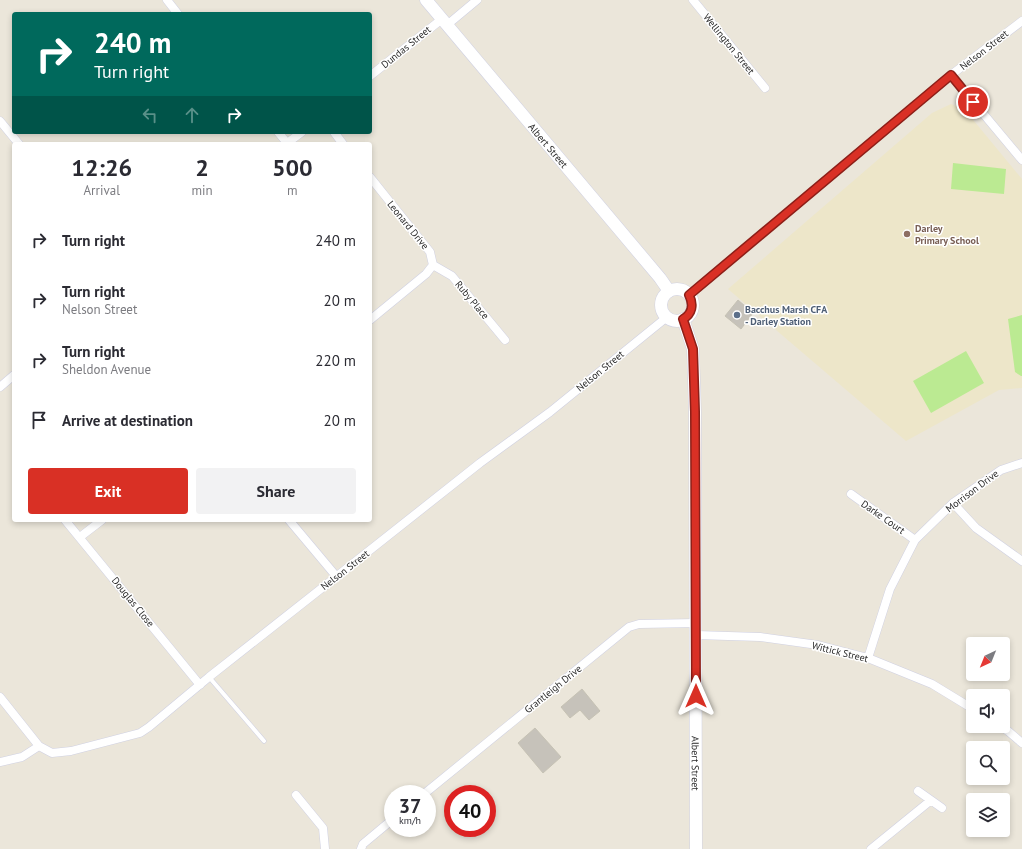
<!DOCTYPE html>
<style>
:root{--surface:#fff;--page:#f2f2f3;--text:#2b2b33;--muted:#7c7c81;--accent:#d93025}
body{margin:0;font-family:"PT Sans",sans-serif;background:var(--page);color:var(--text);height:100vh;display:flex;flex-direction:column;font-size:15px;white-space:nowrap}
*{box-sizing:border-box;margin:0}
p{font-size:13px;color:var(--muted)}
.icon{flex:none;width:22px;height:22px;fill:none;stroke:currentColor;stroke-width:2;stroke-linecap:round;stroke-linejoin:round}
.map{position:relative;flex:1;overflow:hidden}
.details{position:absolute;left:12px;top:142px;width:360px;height:380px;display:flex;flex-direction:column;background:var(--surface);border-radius:4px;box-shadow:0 2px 6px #0003}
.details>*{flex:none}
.guide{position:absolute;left:12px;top:12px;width:360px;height:122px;border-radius:4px;box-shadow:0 2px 6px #0003;background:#00695c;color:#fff;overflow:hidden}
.needle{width:26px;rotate:223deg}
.controls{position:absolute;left:966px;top:637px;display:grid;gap:8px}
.controls a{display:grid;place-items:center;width:44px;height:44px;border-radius:4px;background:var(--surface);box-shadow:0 2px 6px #0003;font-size:20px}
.speed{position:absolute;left:384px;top:785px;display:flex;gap:8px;font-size:20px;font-weight:700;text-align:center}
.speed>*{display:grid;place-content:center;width:52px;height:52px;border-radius:50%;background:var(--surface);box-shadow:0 2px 6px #0003;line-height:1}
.speed small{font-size:10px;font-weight:400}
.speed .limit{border:6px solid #d22;background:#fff;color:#111}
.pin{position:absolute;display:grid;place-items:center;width:34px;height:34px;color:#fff;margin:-17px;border:2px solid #fff;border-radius:50%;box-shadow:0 1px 4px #0007}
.me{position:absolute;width:44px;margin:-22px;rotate:0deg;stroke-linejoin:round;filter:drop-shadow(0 0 3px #0008)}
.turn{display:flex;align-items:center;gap:14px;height:84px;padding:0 16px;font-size:18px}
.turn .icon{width:52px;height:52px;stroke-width:2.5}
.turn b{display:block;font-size:28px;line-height:34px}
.lanes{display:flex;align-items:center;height:38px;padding:0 16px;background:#0003;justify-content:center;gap:20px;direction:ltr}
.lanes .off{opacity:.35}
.eta{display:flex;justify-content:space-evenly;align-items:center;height:68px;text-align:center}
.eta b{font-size:24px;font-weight:700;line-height:28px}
.cta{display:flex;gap:8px;margin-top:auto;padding:8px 16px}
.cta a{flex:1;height:46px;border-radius:4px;background:var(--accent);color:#fff;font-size:16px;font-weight:700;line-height:46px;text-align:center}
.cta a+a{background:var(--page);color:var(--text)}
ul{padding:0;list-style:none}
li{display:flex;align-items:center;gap:12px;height:60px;padding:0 16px}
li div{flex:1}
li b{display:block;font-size:15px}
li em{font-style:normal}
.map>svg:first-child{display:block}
.education{fill:#ede6c9}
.pitch{fill:#bbea92}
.building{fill:#c6c2ba;stroke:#c6c2b4}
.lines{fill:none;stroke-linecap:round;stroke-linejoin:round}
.lane-casing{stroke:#d0d1e2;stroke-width:5}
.street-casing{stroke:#d0d1e2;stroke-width:9}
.secondary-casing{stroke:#d0d1e2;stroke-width:13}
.lane{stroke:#fff;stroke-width:4}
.street{stroke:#fff;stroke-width:8}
.secondary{stroke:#fff;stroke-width:12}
.route-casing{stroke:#8d1f18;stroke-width:10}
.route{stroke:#d93025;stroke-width:7}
.education-dot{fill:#8d6e63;stroke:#fff;stroke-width:1.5}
.service-dot{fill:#5c6f8a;stroke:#fff;stroke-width:1.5}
.labels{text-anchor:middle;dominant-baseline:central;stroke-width:3;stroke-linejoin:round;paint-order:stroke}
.street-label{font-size:10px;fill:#292929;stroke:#fff}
.education-label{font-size:10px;font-weight:bold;fill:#785e54;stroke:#fff;text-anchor:start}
.service-label{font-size:10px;font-weight:bold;fill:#4e5e75;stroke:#fff;text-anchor:start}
</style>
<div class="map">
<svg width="1022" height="849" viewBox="0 0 1022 849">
<rect width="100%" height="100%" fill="#ebe6da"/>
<path class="education" d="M 951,104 L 965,110 L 1022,179 L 1022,388 L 999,390 L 906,441 L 728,289 L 932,113 Z"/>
<path class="pitch" d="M 953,163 L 1006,169 L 1004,194 L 951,189 Z
M 1022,315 L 1022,376 L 1021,376 L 1015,372 L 1008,319 Z
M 966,351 L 984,383 L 931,413 L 913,381 Z"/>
<path class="building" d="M 738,300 L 753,313 L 741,329 L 725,316 Z
M 582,689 L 600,711 L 589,720 L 580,710 L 570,718 L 561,707 Z
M 535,728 L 561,757 L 543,773 L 518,743 Z"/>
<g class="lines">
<g class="lane-casing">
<path id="lane" d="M 209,677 L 264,741"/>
</g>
<g class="street-casing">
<path id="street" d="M 167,0 L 178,14
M 693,0 L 765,88
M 447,25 L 477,0
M 951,75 L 1022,160
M 370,76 L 442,19
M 0,121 L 19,144
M 278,132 L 287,143
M 334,132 L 343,144
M 286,144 L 302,132
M 370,177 L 430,252 L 433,265 L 426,274 L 370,320
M 433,265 L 452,276 L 505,340
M 689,295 L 951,75 L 1022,21
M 0,387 L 14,375
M 851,494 L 915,540
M 953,503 L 976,528 L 1022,561
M 65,520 L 200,685
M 289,520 L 336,576
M 80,537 L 102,520
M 696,635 L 760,637 L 818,645 L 868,658 L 932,684 L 973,709
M 868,658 L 890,589 L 915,540 L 953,503 L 1001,470 L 1022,463
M 0,697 L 39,746
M 1000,726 L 1008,731 L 1022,743
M 0,762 L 22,757 L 39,746 L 52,753 L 71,751 L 140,733 L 149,727 L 209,677 L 341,573 L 480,463 L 550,412 L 667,317
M 918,791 L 942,808
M 424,794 L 629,627 L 639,624 L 696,623
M 296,795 L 323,828 L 325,849
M 361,849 L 363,844 L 393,819
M 871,849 L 930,801"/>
</g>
<g class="secondary-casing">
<g id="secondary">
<path id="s1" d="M 426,0 L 660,278 L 669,291"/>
<circle cx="677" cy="305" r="16"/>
<path id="s2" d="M 683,319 L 693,349 L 695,412 L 696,849"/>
</g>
</g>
<use href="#lane" class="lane"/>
<use href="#street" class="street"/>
<use href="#secondary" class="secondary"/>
</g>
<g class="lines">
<g class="route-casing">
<path id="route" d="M 696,696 L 695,412 L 693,349 L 683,319 C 692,314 694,305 689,295 L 951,75 L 973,102"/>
</g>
<use href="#route" class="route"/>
</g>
<circle class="education-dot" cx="907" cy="234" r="4"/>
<circle class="service-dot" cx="737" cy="315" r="4"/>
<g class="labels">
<g class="street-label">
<text transform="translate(729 44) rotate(51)">Wellington Street</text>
<text transform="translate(406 47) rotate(-39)">Dundas Street</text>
<text transform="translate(984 50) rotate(-38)">Nelson Street</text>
<text stroke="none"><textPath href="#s1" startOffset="190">Albert Street</textPath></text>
<text transform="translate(408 225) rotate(51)">Leonard Drive</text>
<text transform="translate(472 300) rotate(50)">Ruby Place</text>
<text transform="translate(600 371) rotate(-39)">Nelson Street</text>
<text transform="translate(972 491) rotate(-37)">Morrison Drive</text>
<text transform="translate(883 517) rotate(35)">Darke Court</text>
<text transform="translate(345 570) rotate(-38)">Nelson Street</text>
<text transform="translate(133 602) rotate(51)">Douglas Close</text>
<text transform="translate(840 652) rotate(14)">Wittick Street</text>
<text transform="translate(553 689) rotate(-39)">Grantleigh Drive</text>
<text stroke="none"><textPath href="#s2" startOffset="446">Albert Street</textPath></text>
</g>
<g class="education-label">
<text x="915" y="228">Darley<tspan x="915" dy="12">Primary School</tspan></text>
</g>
<g class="service-label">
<text x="745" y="309">Bacchus Marsh CFA<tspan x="745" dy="12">- Darley Station</tspan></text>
</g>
</g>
</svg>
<div class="controls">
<a><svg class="needle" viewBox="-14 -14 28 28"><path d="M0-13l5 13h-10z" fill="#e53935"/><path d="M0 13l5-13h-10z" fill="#7c7c81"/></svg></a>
<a><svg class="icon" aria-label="sound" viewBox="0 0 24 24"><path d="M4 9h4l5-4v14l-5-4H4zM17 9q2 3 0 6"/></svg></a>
<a><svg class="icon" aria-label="search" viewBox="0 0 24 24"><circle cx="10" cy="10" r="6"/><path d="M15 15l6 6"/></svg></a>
<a><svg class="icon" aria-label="layers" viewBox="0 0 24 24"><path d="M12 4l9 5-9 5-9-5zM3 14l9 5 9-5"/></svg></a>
</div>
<div class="speed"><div>37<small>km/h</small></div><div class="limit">40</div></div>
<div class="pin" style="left:973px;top:102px;background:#d93025"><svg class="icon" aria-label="arrive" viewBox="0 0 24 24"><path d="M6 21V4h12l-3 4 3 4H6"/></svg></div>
<svg class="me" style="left:696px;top:696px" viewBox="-20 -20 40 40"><path d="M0-17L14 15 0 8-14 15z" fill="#d93025" stroke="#fff" stroke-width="4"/></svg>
<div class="guide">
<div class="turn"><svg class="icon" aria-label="right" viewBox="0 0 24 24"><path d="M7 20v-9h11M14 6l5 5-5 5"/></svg><div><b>240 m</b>Turn right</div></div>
<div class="lanes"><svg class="icon off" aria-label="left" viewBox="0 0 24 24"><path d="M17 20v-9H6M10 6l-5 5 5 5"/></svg><svg class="icon off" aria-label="ahead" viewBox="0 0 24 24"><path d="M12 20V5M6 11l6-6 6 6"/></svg><svg class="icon" aria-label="right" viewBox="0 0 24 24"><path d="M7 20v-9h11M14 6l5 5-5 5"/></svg></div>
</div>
<section class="details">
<div class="eta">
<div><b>12:26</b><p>Arrival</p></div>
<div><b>2</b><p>min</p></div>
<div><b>500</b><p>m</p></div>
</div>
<ul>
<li><svg class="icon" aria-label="right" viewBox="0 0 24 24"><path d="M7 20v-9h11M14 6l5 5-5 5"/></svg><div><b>Turn right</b></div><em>240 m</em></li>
<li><svg class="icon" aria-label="right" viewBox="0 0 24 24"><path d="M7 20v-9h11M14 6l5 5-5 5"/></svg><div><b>Turn right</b><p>Nelson Street</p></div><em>20 m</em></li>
<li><svg class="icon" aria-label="right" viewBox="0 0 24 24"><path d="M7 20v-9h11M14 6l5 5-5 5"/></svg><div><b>Turn right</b><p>Sheldon Avenue</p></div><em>220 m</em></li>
<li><svg class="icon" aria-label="arrive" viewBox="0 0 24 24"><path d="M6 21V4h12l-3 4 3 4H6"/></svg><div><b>Arrive at destination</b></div><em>20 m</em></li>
</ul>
<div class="cta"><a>Exit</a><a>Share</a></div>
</section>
</div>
